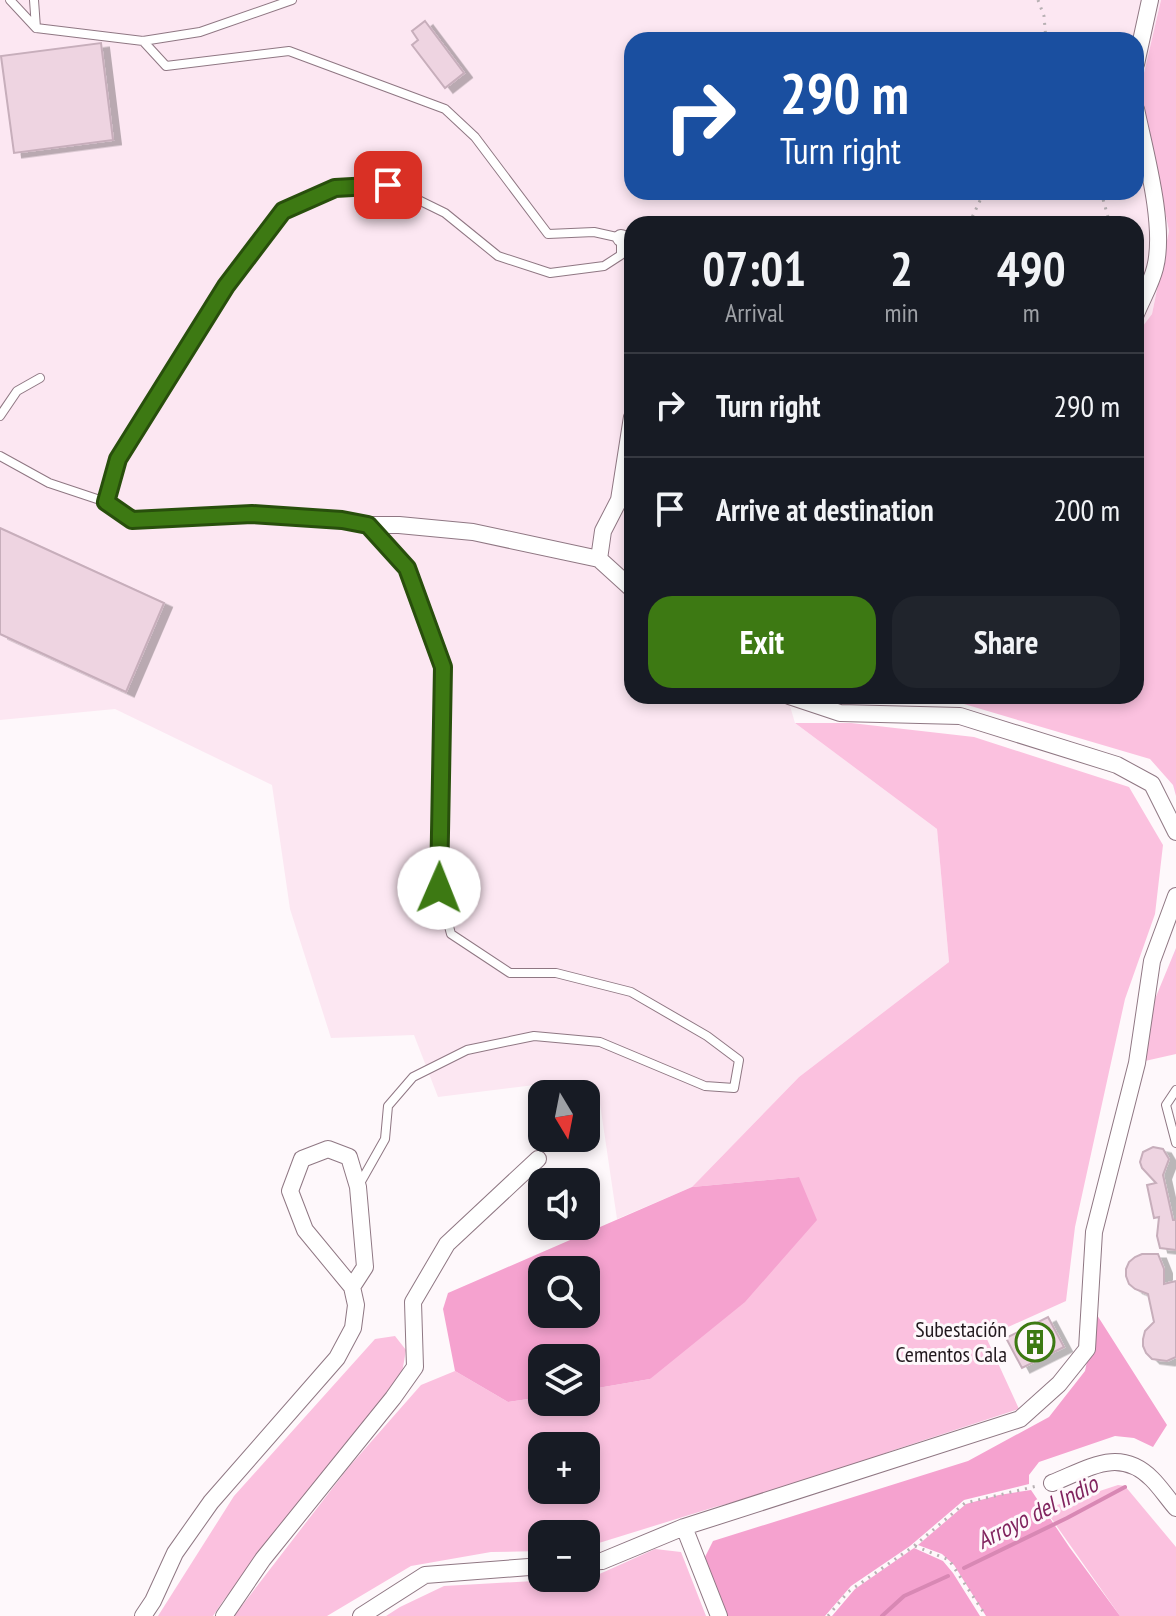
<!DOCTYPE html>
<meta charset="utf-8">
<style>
:root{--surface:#171b24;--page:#20242c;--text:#f1f3f6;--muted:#9ea1a6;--line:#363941;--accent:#3d7913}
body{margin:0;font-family:"PT Sans Narrow",sans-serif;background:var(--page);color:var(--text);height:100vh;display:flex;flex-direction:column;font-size:30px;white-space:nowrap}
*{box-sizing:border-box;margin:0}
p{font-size:26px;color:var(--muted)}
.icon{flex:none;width:44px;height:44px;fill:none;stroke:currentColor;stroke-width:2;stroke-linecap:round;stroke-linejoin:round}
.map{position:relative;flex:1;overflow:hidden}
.drawer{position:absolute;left:624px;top:216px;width:520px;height:488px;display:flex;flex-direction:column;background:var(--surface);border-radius:24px;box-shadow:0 4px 12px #0003}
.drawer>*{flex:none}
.hud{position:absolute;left:624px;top:32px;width:520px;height:168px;border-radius:24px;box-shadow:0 4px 12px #0003;background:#1a4fa0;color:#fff;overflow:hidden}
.needle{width:52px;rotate:170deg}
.buttons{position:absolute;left:528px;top:1080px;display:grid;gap:16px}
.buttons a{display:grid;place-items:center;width:72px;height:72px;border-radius:16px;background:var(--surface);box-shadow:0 4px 12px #0003;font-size:40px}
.pin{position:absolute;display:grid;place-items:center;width:68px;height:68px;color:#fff;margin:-34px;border-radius:16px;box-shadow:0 4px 12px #0006}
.me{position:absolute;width:88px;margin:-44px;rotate:1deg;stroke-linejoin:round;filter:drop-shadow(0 0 6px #0008)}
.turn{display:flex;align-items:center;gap:28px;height:168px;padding:0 24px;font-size:36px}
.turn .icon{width:104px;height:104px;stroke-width:2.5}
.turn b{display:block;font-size:56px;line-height:68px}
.eta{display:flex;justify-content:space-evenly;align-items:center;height:136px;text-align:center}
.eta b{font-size:48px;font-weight:700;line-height:56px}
.cta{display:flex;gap:16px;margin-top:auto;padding:16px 24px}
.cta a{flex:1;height:92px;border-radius:24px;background:var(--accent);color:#fff;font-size:32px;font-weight:700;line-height:92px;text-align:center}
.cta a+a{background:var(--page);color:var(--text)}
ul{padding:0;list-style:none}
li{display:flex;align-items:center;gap:24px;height:104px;padding:0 24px;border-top:2px solid var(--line)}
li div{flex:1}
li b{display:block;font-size:30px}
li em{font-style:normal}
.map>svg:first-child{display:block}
.built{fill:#fce7f2;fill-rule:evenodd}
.green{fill:#fbc1df;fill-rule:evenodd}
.forest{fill:#f5a2cf;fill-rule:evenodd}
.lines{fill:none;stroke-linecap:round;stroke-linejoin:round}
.stream{stroke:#d888b4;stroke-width:4}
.building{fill:#eed4e1;stroke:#c7aebb;stroke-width:2;filter:url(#shadow)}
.service-casing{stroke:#8f7783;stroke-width:10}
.minor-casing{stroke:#8f7783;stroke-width:18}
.path{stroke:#b7b0b3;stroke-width:3;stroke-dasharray:2 6;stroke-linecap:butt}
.service{stroke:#fff;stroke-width:8}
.minor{stroke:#fff;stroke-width:16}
.route-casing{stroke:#284f0c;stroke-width:20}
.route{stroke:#3d7913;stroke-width:14}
.labels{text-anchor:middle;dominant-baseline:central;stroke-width:6;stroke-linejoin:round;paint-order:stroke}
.poi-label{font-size:22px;fill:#21181d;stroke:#fef8fb;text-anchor:end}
.water-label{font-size:24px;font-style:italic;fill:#81245f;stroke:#fef8fb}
</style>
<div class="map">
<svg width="1176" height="1616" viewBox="0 0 1176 1616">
<defs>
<filter id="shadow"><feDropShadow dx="8" dy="4.5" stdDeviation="0" flood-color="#0004"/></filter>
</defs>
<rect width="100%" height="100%" fill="#fef8fb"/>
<path class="built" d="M 0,0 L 1161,0 L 1140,90 L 1169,231 L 1152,314 L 1136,335 L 1136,224 L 632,224 L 632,696 L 787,696 L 795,723 L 937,829 L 949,962 L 799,1077 L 692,1187 L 617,1219 L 600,1104 L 586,1100 L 586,1094 L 566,1094 L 535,1085 L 438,1097 L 414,1035 L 331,1038 L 290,909 L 272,785 L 115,709 L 0,720 ZM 632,40 L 1136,40 L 1136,192 L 632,192 Z"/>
<path class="green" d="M 1161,0 L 1176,0 L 1176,796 L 1173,785 L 1150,759 L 964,704 L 881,696 L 1136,696 L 1136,335 L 1152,314 L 1169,231 L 1140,90 Z
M 795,723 L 851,723 L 974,737 L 1129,787 L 1163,845 L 1155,914 L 1125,999 L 1075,1227 L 1066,1301 L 986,1337 L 1019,1409 L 891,1451 L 798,1486 L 715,1507 L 586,1547 L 586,1534 L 542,1534 L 542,1551 L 491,1552 L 411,1566 L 327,1616 L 234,1616 L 348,1468 L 421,1385 L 455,1371 L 508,1402 L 542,1397 L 542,1402 L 586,1402 L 586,1390 L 650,1379 L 799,1177 L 692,1187 L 799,1077 L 949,962 L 937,829 ZM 542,1446 L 586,1446 L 586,1490 L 542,1490 Z
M 1176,948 L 1176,1054 L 1145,1061 L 1155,999 Z
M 395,1336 L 406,1350 L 402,1373 L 327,1471 L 223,1601 L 213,1616 L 158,1616 L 234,1496 L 375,1339 Z
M 1118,1485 L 1125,1486 L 1176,1547 L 1176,1616 L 1120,1616 L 1039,1501 L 1054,1506 Z
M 655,1549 L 681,1552 L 706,1616 L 386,1616 L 400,1607 L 444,1586 L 586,1578 L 586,1577 L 595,1576 Z"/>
<path class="forest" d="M 799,1177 L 817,1220 L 745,1302 L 650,1379 L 586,1390 L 586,1358 L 542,1358 L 542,1397 L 508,1402 L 455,1371 L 443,1309 L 448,1293 L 692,1187 ZM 542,1270 L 586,1270 L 586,1314 L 542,1314 Z
M 1097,1315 L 1167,1425 L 1153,1447 L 1134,1438 L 1115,1436 L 1039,1462 L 1029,1475 L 1029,1484 L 964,1500 L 910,1546 L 851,1586 L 825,1616 L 726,1616 L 705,1557 L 713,1541 L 968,1461 L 1049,1417 L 1085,1371 Z
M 1031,1490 L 1070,1548 L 1120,1616 L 986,1616 L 954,1565 L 942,1554 L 918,1545 L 966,1504 L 999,1495 Z
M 914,1548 L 943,1561 L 953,1573 L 980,1616 L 832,1616 L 855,1589 Z"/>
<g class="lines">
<path class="stream" d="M 964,1568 L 1067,1518 L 1125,1487
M 882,1616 L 904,1596 L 948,1576"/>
</g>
<path class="building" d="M 425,21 L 464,73 L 445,88 L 412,45 L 418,40 L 412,31 Z
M 101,43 L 113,140 L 14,153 L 1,56 Z
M 0,528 L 164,603 L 126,692 L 0,634 Z
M 1153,1147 L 1163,1149 L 1169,1159 L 1163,1175 L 1173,1220 L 1176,1220 L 1176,1250 L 1160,1248 L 1157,1236 L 1159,1217 L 1154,1218 L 1147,1185 L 1156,1183 L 1142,1168 L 1140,1162 L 1143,1152 Z
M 1142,1254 L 1158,1254 L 1164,1269 L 1164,1284 L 1176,1281 L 1176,1357 L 1167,1361 L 1152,1359 L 1146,1353 L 1143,1346 L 1143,1339 L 1145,1331 L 1154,1322 L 1148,1294 L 1135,1289 L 1129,1284 L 1126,1276 L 1126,1269 L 1129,1262 L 1135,1257 Z
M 1048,1317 L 1064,1347 L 1022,1368 L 1006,1338 Z"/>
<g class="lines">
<g class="service-casing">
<path id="service" d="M 10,0 L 36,28
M 34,0 L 36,28 L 143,41 L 200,32 L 292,0
M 143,41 L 166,66 L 289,51 L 445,109 L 475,137 L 548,234 L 594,232 L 621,238 L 621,255 L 604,266 L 550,273 L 498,256 L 445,213 L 388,185 L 335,188 L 283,211 L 226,286 L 118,459 L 106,502 L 132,520 L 252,514 L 342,520 L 368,525 L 407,568 L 443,667 L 439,888 L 451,934 L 510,973 L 556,973 L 631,992 L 707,1036 L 739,1060 L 734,1088 L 705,1086 L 600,1042 L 534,1036 L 467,1050 L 413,1077 L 388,1106 L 385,1139 L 359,1185
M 0,416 L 17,391 L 40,378
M 0,456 L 49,483 L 106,502
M 1176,1090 L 1166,1105 L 1176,1143"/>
</g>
<g class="minor-casing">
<path id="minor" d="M 1136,64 L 1150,0
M 1136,109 C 1145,152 1166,226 1155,268 C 1151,284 1142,299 1136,314
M 621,238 L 632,242
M 632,417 L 619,500 L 603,531 L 599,559 L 632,589
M 368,525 L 399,525 L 473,532 L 599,559
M 789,696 L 840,713 L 960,716 L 1117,765 L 1152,784 L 1176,832
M 1052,1483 C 1088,1469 1119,1446 1152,1479 C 1161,1488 1168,1499 1176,1508
M 684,1527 L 719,1616
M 586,1562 L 602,1561 L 684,1527 L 1020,1419 L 1059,1384 L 1087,1349 L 1094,1232 L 1137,1063 L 1152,961 L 1176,896
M 143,1616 L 153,1601 L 175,1553 L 211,1502 L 337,1358 L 353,1328 L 356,1305 L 352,1287 L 305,1230 L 290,1191 L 302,1159 L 328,1149 L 349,1157 L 358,1187 L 365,1267 L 352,1287
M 224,1616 L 263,1559 L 393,1398 L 415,1367 L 413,1302 L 447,1244 L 538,1159
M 361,1616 L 425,1575 L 542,1566"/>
</g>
<path class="path" d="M 1038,0 L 1044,16 L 1046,40
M 1101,192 L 1110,224
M 969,224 L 984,192
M 915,1546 L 949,1560 L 986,1616
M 828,1616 L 848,1592 L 914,1546 L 965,1503 L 1037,1486"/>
<use href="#service" class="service"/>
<use href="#minor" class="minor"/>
</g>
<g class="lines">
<g class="route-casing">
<path id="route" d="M 388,185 L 335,188 L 283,211 L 226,286 L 118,459 L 106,502 L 132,520 L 252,514 L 342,520 L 368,525 L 407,568 L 443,667 L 439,888"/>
</g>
<use href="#route" class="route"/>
</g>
<defs>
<g id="building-ring" transform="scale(2)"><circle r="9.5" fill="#fef8fb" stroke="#3d7913" stroke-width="1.5"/><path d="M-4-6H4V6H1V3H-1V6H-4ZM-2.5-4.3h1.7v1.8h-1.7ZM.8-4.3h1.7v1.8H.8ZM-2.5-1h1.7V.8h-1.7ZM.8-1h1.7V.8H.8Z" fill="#3d7913"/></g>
</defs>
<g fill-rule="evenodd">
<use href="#building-ring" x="1035" y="1342"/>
</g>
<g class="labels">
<g class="poi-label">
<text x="1007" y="1329">Subestación<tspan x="1007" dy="25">Cementos Cala</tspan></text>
</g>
<g class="water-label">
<text transform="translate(1037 1512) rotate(-27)">Arroyo del Indio</text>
</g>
</g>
</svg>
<div class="buttons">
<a><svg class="needle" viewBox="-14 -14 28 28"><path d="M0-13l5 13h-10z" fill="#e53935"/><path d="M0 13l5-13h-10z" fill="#9ea1a6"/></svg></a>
<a><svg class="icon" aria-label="sound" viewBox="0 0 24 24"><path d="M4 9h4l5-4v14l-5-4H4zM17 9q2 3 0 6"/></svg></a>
<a><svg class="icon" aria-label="search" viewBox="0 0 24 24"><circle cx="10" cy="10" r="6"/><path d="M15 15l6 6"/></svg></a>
<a><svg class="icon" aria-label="layers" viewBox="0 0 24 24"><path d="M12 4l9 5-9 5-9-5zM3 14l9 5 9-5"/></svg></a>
<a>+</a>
<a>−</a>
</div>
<div class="pin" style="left:388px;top:185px;background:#d93025"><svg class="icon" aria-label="arrive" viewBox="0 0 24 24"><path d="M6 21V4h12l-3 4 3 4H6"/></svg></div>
<svg class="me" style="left:439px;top:888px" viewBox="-20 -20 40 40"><circle r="19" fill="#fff"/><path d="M0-13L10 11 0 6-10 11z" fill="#3d7913"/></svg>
<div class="hud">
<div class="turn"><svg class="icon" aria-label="right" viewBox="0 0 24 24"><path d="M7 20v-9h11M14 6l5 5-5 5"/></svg><div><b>290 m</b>Turn right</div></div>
</div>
<section class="drawer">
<div class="eta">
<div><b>07:01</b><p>Arrival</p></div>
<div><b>2</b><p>min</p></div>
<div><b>490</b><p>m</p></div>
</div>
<ul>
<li><svg class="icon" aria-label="right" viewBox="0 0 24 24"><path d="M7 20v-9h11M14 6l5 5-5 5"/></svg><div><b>Turn right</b></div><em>290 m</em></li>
<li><svg class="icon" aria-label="arrive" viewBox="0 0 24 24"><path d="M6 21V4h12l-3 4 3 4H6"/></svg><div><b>Arrive at destination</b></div><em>200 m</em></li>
</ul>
<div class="cta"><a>Exit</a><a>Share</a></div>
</section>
</div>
